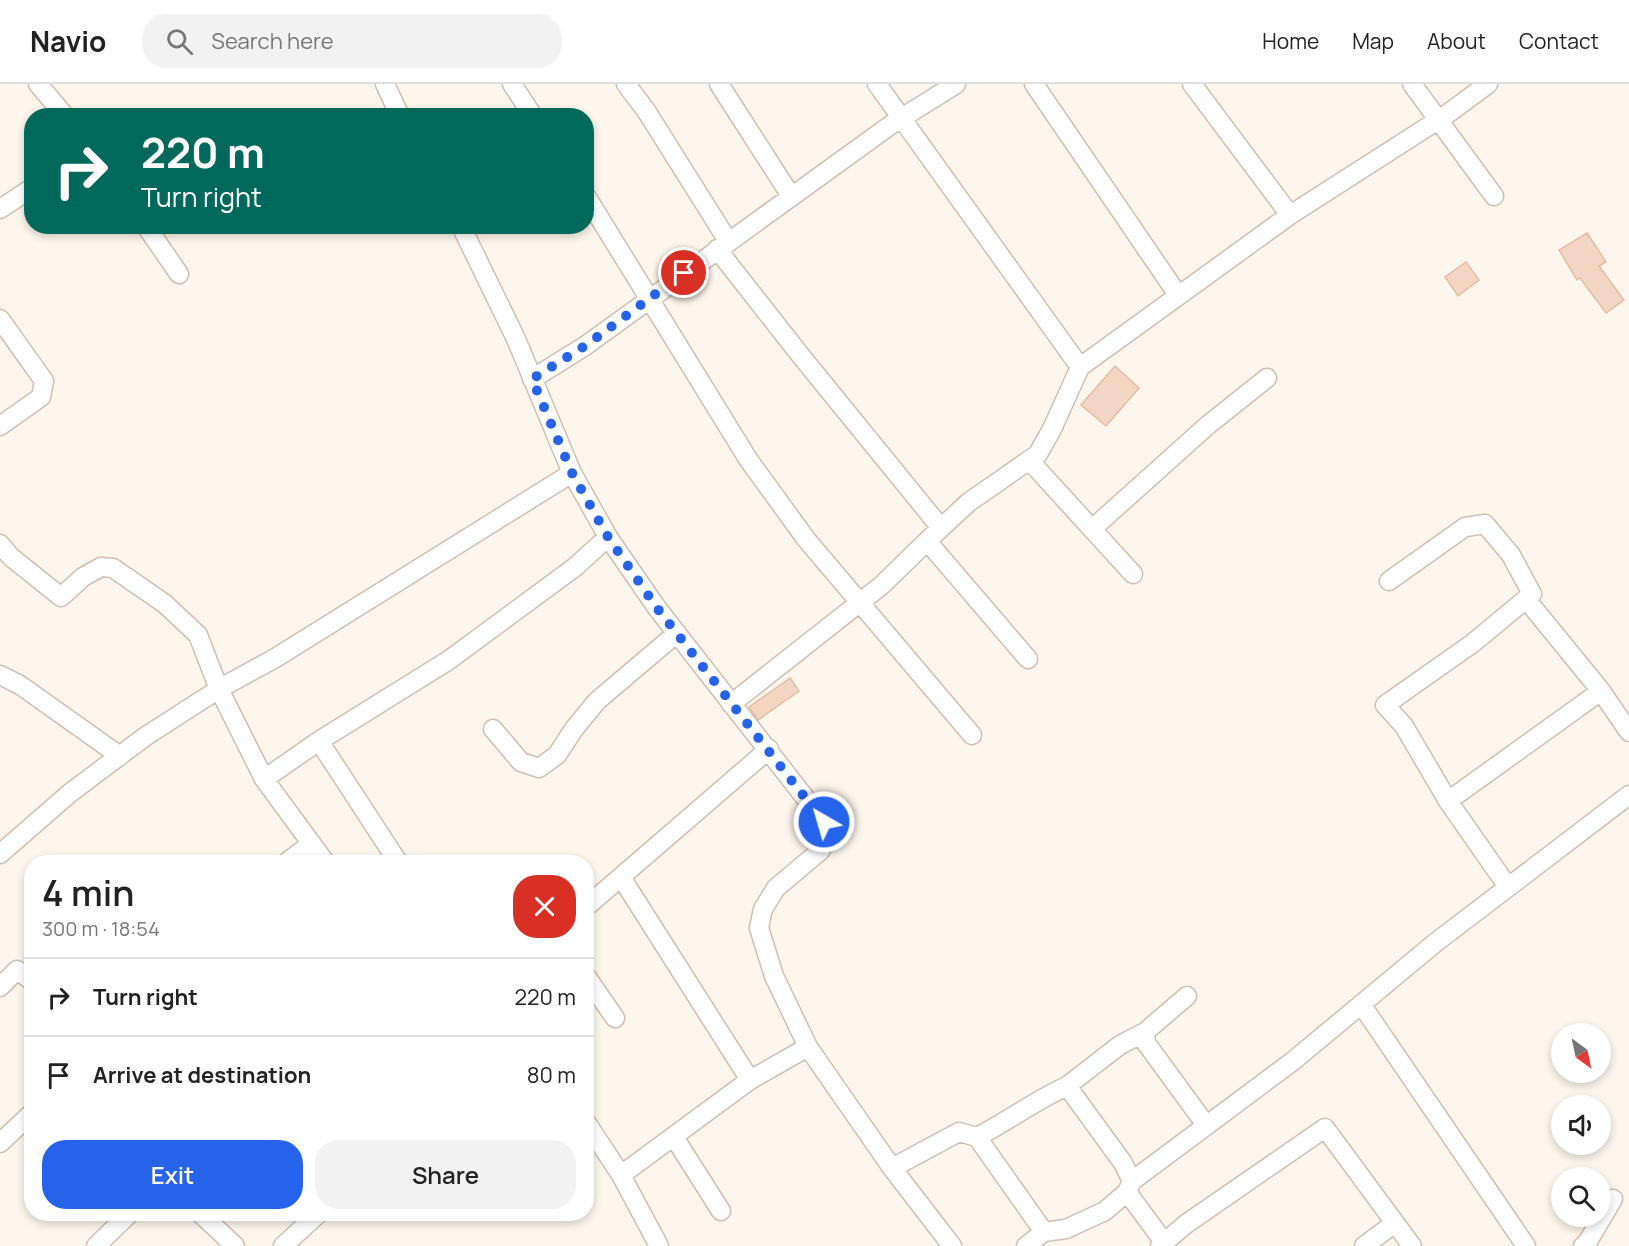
<!DOCTYPE html>
<meta charset="utf-8">
<style>
:root{--surface:#fff;--page:#f2f2f2;--text:#222;--muted:#767676;--line:#e0e0e0;--accent:#2563eb}
body{margin:0;font-family:Manrope,sans-serif;background:var(--page);color:var(--text);height:100vh;display:flex;flex-direction:column;font-size:22px;white-space:nowrap}
*{box-sizing:border-box;margin:0}
p{font-size:20px;color:var(--muted)}
.icon{flex:none;width:33px;height:33px;fill:none;stroke:currentColor;stroke-width:2;stroke-linecap:round;stroke-linejoin:round}
.map{position:relative;flex:1;overflow:hidden}
.panel{position:absolute;left:24px;top:771px;width:570px;height:366px;display:flex;flex-direction:column;background:var(--surface);border-radius:24px;box-shadow:0 3px 9px #0003}
.panel>*{flex:none}
.guide{position:absolute;left:24px;top:24px;width:570px;height:126px;border-radius:24px;box-shadow:0 3px 9px #0003;background:#00695c;color:#fff;overflow:hidden}
.needle{width:39px;rotate:147deg}
.controls{position:absolute;left:1551px;top:939px;display:grid;gap:12px}
.controls a{display:grid;place-items:center;width:60px;height:60px;border-radius:50%;background:var(--surface);box-shadow:0 3px 9px #0003;font-size:30px}
.pin{position:absolute;display:grid;place-items:center;width:51px;height:51px;color:#fff;margin:-26px;border:3px solid #fff;border-radius:50%;box-shadow:0 2px 6px #0007}
.me{position:absolute;width:66px;margin:-33px;rotate:322deg;stroke-linejoin:round;filter:drop-shadow(0 0 4px #0008)}
.turn{display:flex;align-items:center;gap:21px;height:126px;padding:0 18px;font-size:27px}
.turn .icon{width:78px;height:78px;stroke-width:2.5}
.turn b{display:block;font-size:42px;line-height:51px}
.round{display:grid;place-items:center;flex:none;width:63px;height:63px;border-radius:24px;background:var(--page)}
.summary{display:flex;align-items:center;justify-content:space-between;height:102px;padding:0 18px}
h1{font-size:36px;font-weight:600;line-height:45px}
.primary-button{display:flex;gap:12px;margin-top:auto;padding:12px 18px}
.primary-button a{flex:1;height:69px;border-radius:24px;background:var(--accent);color:#fff;font-size:24px;font-weight:600;line-height:69px;text-align:center}
.primary-button a+a{background:var(--page);color:var(--text)}
ul{padding:0;list-style:none}
li{display:flex;align-items:center;gap:18px;height:78px;padding:0 18px;border-top:2px solid var(--line)}
li div{flex:1}
li b{display:block;font-size:22px}
li em{font-style:normal}
header{display:flex;align-items:center;gap:36px;box-sizing:border-box;height:84px;padding:0 30px;background:var(--surface);border-bottom:2px solid var(--line)}
header strong{font-size:28px}
nav{display:flex;gap:33px;margin-inline-start:auto;font-size:21px}
.search{width:420px;height:54px;background:var(--page);display:flex;align-items:center;gap:15px;box-sizing:border-box;padding:0 21px;border-radius:24px;color:var(--muted);font-size:22px}
.map>svg:first-child{display:block}
.building{fill:#f3d5c3;stroke:#e6bba3;stroke-width:1.5}
.lines{fill:none;stroke-linecap:round;stroke-linejoin:round}
.minor-casing{stroke:#d1beb0;stroke-width:21}
.minor{stroke:#fff;stroke-width:18}
.route{stroke:#2563eb;stroke-width:10;stroke-dasharray:0 18}
</style>
<header>
<strong>Navio</strong>
<div class="search"><svg class="icon" aria-label="search" viewBox="0 0 24 24"><circle cx="10" cy="10" r="6"/><path d="M15 15l6 6"/></svg>Search here</div>
<nav><a>Home</a><a>Map</a><a>About</a><a>Contact</a></nav>
</header>
<div class="map">
<svg width="1629" height="1162" viewBox="0 0 1629 1162">
<rect width="100%" height="100%" fill="#fdf6ec"/>
<path class="building" d="M 1587,149 L 1606,178 L 1599,182 L 1624,216 L 1606,229 L 1580,194 L 1577,196 L 1559,166 Z
M 1466,178 L 1479,196 L 1458,212 L 1445,193 Z
M 1115,282 L 1139,304 L 1106,342 L 1081,321 Z
M 790,594 L 799,607 L 758,636 L 749,623 Z"/>
<g class="lines">
<g class="minor-casing">
<path id="minor" d="M 38,0 L 65,32
M 385,0 L 400,32
M 512,0 L 533,32
M 626,0 L 647,28 L 728,157
M 719,0 L 791,112
M 877,0 L 1080,283
M 1034,0 L 1178,211
M 1412,0 L 1494,112
M 586,112 L 748,375 L 806,455 L 972,651
M 0,125 L 32,104
M 1290,131 L 1446,31 L 1488,0
M 146,142 L 179,190
M 461,142 L 516,255 L 572,389 L 608,453 L 657,524 L 824,738 L 829,752 L 820,767 L 776,804 L 763,825 L 759,844 L 774,892 L 808,963 L 892,1084 L 959,1048 L 977,1053 C 1008,1037 1036,1016 1067,1002 L 1123,1079 L 1132,1097 L 1127,1108 L 1105,1127 L 1066,1145 L 1044,1148 L 1026,1162
M 717,165 L 801,272 L 941,444
M 0,235 L 44,297 L 41,313 L 0,342
M 532,295 L 585,262 L 892,40 L 956,0
M 1029,376 L 1133,490
M 1092,445 L 1208,341 L 1267,294
M 927,457 L 1028,575
M 0,460 L 11,473 L 61,513 L 83,493 L 101,483 L 113,484 L 165,520 L 198,551 L 219,605 L 264,695 L 325,778
M 1389,497 L 1465,443 L 1485,440 L 1511,471 L 1532,510 L 1473,559 L 1385,621 L 1404,642 L 1448,717 L 1508,803
M 1526,515 L 1601,607 L 1629,648
M 0,591 L 20,601 L 120,672
M 731,620 L 882,501 L 927,457 L 969,418 L 1038,370 L 1052,345 L 1080,283 L 1290,131 L 1192,0
M 493,645 L 521,678 L 539,684 L 557,671 L 574,645 L 597,617 L 677,549
M 319,657 L 398,778
M 264,695 L 319,657 L 449,576 L 575,483 L 608,453
M 1448,717 L 1601,607
M 0,770 L 70,709 L 146,652 L 219,605 L 277,573 L 572,389
M 287,778 L 311,760
M 621,793 L 750,996
M 586,823 L 769,665
M 586,892 L 615,934
M 0,903 L 17,886 L 32,897
M 1187,912 L 1145,948 L 1146,959 L 1206,1041
M 1361,920 L 1526,1162
M 1067,1002 L 1120,961 L 1145,948
M 586,1038 L 621,1091 L 659,1162
M 674,1053 L 721,1127
M 977,1053 L 1044,1148
M 0,1059 L 32,1029
M 892,1084 L 952,1162
M 621,1091 L 750,996 L 808,963
M 1132,1097 L 1293,977 L 1435,859 L 1629,711
M 1127,1108 L 1164,1158
M 201,1130 L 235,1162
M 96,1162 L 129,1130
M 283,1162 L 318,1130
M 1160,1162 L 1186,1140 L 1325,1044 L 1412,1162
M 1364,1162 L 1395,1139
M 1583,1162 L 1587,1159 L 1613,1115"/>
</g>
<use href="#minor" class="minor"/>
</g>
<g class="lines">
<path class="route" d="M 684,189 L 585,262 L 532,295 L 572,389 L 608,453 L 657,524 L 824,738"/>
</g>
</svg>
<div class="controls">
<a><svg class="needle" viewBox="-14 -14 28 28"><path d="M0-13l5 13h-10z" fill="#e53935"/><path d="M0 13l5-13h-10z" fill="#767676"/></svg></a>
<a><svg class="icon" aria-label="sound" viewBox="0 0 24 24"><path d="M4 9h4l5-4v14l-5-4H4zM17 9q2 3 0 6"/></svg></a>
<a><svg class="icon" aria-label="search" viewBox="0 0 24 24"><circle cx="10" cy="10" r="6"/><path d="M15 15l6 6"/></svg></a>
</div>
<div class="pin" style="left:684px;top:189px;background:#d93025"><svg class="icon" aria-label="arrive" viewBox="0 0 24 24"><path d="M6 21V4h12l-3 4 3 4H6"/></svg></div>
<svg class="me" style="left:824px;top:738px" viewBox="-20 -20 40 40"><circle r="17" fill="#2563eb" stroke="#fff" stroke-width="3"/><path d="M0-11L8 9 0 5-8 9z" fill="#fff"/></svg>
<div class="guide">
<div class="turn"><svg class="icon" aria-label="right" viewBox="0 0 24 24"><path d="M7 20v-9h11M14 6l5 5-5 5"/></svg><div><b>220 m</b>Turn right</div></div>
</div>
<section class="panel">
<div class="summary"><div><h1>4 min</h1><p>300 m · 18:54</p></div><a class="round" style="background:#d93025;color:#fff"><svg class="icon" aria-label="close" viewBox="0 0 24 24"><path d="M6 6l12 12M18 6L6 18"/></svg></a></div>
<ul>
<li><svg class="icon" aria-label="right" viewBox="0 0 24 24"><path d="M7 20v-9h11M14 6l5 5-5 5"/></svg><div><b>Turn right</b></div><em>220 m</em></li>
<li><svg class="icon" aria-label="arrive" viewBox="0 0 24 24"><path d="M6 21V4h12l-3 4 3 4H6"/></svg><div><b>Arrive at destination</b></div><em>80 m</em></li>
</ul>
<div class="primary-button"><a>Exit</a><a>Share</a></div>
</section>
</div>
